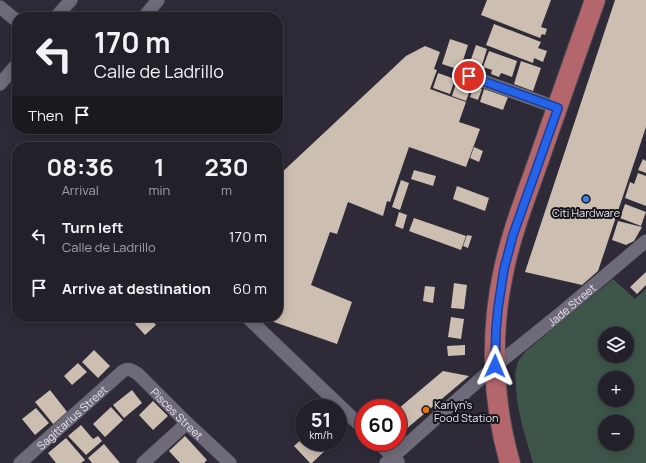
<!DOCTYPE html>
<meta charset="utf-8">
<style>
:root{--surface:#222029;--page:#2e2d35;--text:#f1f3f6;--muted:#a2a3a8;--line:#3f3e46}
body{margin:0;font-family:Manrope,sans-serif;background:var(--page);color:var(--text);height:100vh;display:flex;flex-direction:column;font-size:15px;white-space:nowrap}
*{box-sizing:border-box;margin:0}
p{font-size:13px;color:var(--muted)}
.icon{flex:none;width:22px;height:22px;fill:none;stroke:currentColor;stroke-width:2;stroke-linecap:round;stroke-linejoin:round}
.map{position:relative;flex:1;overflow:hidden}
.sheet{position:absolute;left:12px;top:142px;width:271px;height:180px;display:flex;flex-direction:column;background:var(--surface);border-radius:16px;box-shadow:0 2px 10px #0003,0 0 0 1px var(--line)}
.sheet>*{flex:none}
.hud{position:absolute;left:12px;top:12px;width:271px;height:122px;border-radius:16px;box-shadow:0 2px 10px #0003,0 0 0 1px var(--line);background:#222029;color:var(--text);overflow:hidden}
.tools{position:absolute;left:598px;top:327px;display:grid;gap:8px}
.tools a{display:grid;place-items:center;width:36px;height:36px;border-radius:50%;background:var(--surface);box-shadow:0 2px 10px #0003,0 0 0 1px var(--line);font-size:20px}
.speed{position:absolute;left:295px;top:399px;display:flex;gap:8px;font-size:20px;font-weight:700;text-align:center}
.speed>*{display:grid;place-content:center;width:52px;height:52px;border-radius:50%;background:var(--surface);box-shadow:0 2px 10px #0003,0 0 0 1px var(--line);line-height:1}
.speed small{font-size:10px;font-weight:400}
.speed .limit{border:6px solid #d22;background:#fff;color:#111}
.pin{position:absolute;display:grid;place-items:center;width:34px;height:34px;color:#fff;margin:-17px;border:2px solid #fff;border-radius:50%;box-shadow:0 1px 4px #0007}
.me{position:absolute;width:44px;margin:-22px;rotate:1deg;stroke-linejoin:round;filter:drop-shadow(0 0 3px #0008)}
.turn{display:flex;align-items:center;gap:14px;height:84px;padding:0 16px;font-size:18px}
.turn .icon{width:52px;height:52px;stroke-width:2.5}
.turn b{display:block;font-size:28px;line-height:34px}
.then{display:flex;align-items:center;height:38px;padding:0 16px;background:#0003;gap:8px;font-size:15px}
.eta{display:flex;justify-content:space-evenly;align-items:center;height:68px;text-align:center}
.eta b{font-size:24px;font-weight:700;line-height:28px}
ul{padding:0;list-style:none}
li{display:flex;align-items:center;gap:12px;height:52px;padding:0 16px}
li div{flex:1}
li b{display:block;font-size:15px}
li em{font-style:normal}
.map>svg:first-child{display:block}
.green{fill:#3e5549;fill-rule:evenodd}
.building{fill:#ccbeb1}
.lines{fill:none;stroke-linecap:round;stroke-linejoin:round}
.minor-casing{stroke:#484650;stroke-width:14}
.primary-casing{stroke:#484650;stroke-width:22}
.minor{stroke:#6e6a79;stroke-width:13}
.primary{stroke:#b4666d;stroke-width:20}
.route-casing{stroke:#184099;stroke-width:10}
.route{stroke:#2563eb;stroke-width:7}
.shop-dot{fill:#3f7fe0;stroke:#16141a;stroke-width:1.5}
.food-dot{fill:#e8710a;stroke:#16141a;stroke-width:1.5}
.labels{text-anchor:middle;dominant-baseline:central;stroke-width:4;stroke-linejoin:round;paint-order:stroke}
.poi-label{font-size:11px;fill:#e8e6ef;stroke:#16141a}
.street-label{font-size:11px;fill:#e8e6ef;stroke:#16141a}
</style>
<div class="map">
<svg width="646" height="463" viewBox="0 0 646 463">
<rect width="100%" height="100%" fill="#2e2a37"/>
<path class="green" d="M 613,279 L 635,299 L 646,289 L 646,463 L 533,463 L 522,425 L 517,401 L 515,374 L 518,361 L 526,351 ZM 605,334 L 627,334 L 627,356 L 605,356 ZM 605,378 L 627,378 L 627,400 L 605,400 ZM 605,422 L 627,422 L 627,444 L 605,444 Z"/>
<path class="building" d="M 487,0 L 551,0 L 541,27 L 547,29 L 545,35 L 542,34 L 540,38 L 481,15 Z
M 615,0 L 646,0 L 646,127 L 598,271 L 582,285 L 525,272 Z
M 494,24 L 541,42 L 538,48 L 547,51 L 543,62 L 534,58 L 533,63 L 486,45 Z
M 450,39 L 468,45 L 460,70 L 442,64 Z
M 476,45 L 487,49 L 482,65 L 470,62 Z
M 425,46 L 440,52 L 434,69 L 437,70 L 430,89 L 466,102 L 459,122 L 480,129 L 466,167 L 409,147 L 390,202 L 387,201 L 383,216 L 348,202 L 337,234 L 330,232 L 311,285 L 352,302 L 337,344 L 274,322 L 268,317 L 278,317 L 278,176 L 406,56 Z
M 489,51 L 517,61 L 512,77 L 501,73 L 499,77 L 491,74 L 492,70 L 483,67 Z
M 521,61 L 541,68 L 533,91 L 514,84 Z
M 438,73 L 455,79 L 450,94 L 433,88 Z
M 457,80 L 472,85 L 466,101 L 452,96 Z
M 474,86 L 482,89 L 478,100 L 470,97 Z
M 484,89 L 508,97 L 503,110 L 480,102 Z
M 474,147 L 483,151 L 479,162 L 470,158 Z
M 643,159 L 646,161 L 646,173 L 638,170 Z
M 414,170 L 436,176 L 433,186 L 411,179 Z
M 638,173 L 646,176 L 646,206 L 625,198 L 630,182 L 634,184 Z
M 401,180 L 409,183 L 400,210 L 392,207 Z
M 457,186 L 489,198 L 485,211 L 453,199 Z
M 625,204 L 646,212 L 641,226 L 620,218 Z
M 399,212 L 407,215 L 403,229 L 395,226 Z
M 414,218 L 466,236 L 461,250 L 417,234 L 420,226 L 417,234 L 409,231 Z
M 618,221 L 642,227 L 634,241 L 626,245 L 612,240 Z
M 467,235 L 472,236 L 468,248 L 463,246 Z
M 646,272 L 646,285 L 637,294 L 630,287 Z
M 454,283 L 467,285 L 464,309 L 451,308 Z
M 425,286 L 435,287 L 433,303 L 423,301 Z
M 143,317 L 149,317 L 156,325 L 145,335 L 135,324 Z
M 451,317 L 464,319 L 461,339 L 448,337 Z
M 465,345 L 465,355 L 448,356 L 447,346 Z
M 94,350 L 110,366 L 98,378 L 82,362 Z
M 78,363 L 87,372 L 72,385 L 64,376 Z
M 443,371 L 469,376 L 405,430 L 398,421 L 398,409 Z
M 50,390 L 68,413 L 54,425 L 35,402 Z
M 132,390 L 142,403 L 124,418 L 113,405 Z
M 153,401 L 168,416 L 153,430 L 139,415 Z
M 111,407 L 123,420 L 105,437 L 93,424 Z
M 36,408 L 49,423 L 35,435 L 22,419 Z
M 81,425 L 93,439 L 98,436 L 102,441 L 86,455 L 68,436 Z
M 185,436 L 207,460 L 204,463 L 180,463 L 169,451 Z
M 304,437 L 304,442 L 334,442 L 312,463 L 310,463 L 294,446 Z
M 66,438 L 85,460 L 81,463 L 56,463 L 48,453 Z
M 104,444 L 120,463 L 92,463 L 88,458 Z"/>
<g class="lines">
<g class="minor-casing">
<g id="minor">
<path d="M 0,7 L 17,21"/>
<path d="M 56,17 L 71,0"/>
<path d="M 144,17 L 158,0"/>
<path d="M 469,76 L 558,108"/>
<path d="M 0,84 L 17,64"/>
<path d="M 247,317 L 364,429"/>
<path d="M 378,442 L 398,462"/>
<path id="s1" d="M 20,463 L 123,371 C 129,368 132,370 138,374 L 187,423 L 230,463"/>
<path d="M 143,463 L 187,423"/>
<path id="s2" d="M 386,463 L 495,366 L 561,313 L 646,241"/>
</g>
</g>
<g class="primary-casing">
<path id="primary" d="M 510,463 C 492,401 490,332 504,269 C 513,226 531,184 545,142 C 562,95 578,47 595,0"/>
</g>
<use href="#minor" class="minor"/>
<use href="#primary" class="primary"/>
</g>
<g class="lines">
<g class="route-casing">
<path id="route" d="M 469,76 L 558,108 L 513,235 L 504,269 L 498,308 L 496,330 L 495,366"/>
</g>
<use href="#route" class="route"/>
</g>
<circle class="shop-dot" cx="586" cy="199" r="4"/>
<circle class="food-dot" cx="426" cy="410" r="4"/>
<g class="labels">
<g class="poi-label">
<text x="586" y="212">Citi Hardware</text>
<text x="434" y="404" text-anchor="start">Karlyn's<tspan x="434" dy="13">Food Station</tspan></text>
</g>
<g class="street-label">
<text stroke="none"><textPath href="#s2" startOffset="244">Jade Street</textPath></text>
<text stroke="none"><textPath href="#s1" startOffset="210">Pisces Street</textPath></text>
<text stroke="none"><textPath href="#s1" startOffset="69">Sagittarius Street</textPath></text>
</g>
</g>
</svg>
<div class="tools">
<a><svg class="icon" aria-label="layers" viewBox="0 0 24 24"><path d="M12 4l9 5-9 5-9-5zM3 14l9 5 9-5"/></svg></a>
<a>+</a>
<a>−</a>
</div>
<div class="speed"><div>51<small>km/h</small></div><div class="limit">60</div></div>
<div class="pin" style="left:469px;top:76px;background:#d93025"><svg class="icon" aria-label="arrive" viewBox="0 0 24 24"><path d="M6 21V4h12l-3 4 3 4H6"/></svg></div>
<svg class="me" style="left:495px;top:366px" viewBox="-20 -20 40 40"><path d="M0-17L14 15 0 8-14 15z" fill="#2563eb" stroke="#fff" stroke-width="4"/></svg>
<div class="hud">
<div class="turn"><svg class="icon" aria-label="left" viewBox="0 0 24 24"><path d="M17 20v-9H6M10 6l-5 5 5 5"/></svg><div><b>170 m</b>Calle de Ladrillo</div></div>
<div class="then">Then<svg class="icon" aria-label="arrive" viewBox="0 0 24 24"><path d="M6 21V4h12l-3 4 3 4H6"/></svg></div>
</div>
<section class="sheet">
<div class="eta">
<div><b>08:36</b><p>Arrival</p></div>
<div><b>1</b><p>min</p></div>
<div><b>230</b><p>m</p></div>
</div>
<ul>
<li><svg class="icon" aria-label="left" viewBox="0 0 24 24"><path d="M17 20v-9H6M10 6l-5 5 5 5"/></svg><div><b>Turn left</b><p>Calle de Ladrillo</p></div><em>170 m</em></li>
<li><svg class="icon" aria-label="arrive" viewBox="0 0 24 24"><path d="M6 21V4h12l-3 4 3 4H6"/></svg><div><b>Arrive at destination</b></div><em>60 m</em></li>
</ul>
</section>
</div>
